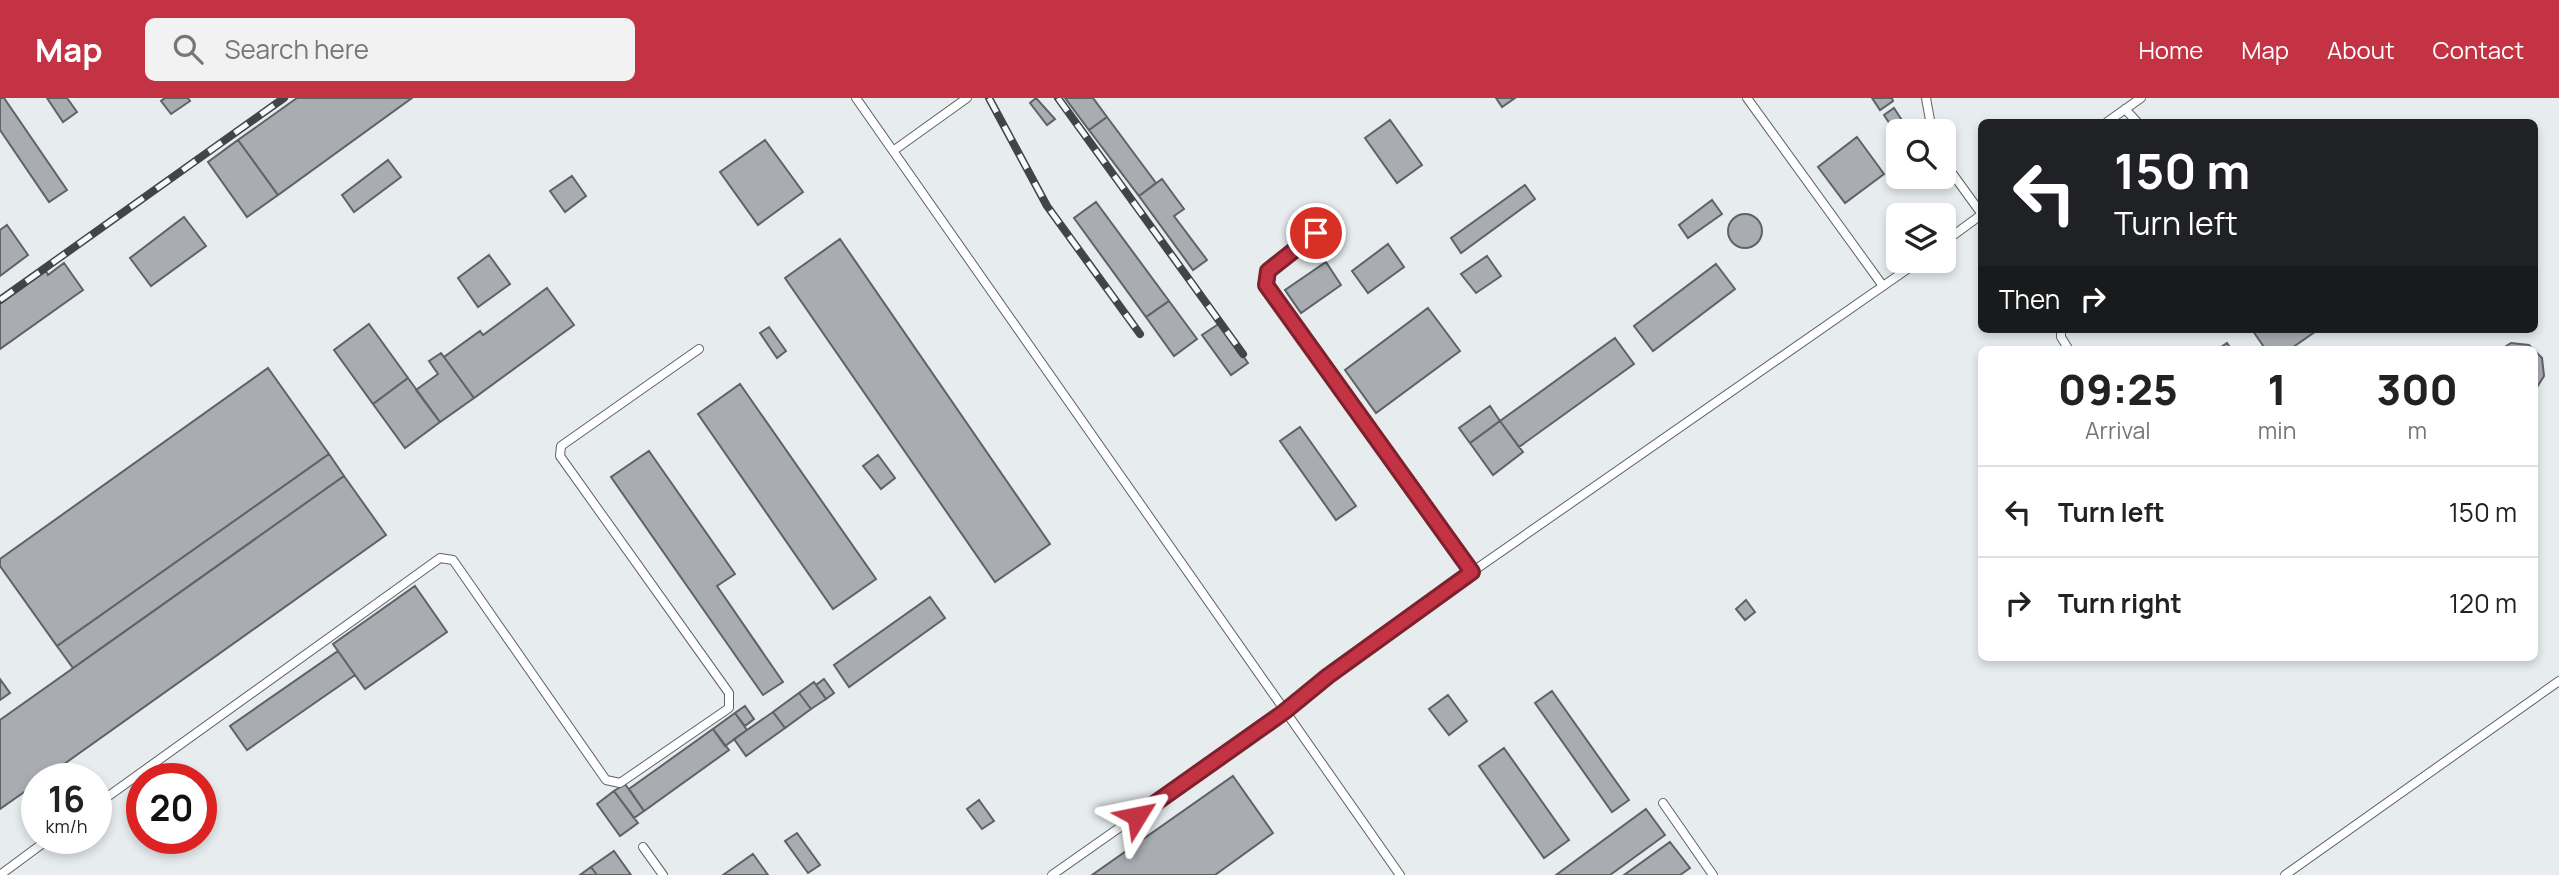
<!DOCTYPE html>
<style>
:root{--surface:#fff;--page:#f2f2f2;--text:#222;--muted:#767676;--line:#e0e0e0;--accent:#c33344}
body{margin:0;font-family:Manrope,sans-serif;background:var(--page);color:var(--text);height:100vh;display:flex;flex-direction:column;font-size:26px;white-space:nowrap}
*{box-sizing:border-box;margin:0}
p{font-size:23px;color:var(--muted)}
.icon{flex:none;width:38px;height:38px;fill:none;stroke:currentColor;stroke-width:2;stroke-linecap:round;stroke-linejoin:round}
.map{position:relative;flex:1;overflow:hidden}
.details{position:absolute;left:1978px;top:248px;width:560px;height:315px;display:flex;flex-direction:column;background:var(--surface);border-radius:10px;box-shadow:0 4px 10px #0003}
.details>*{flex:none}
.banner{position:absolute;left:1978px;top:21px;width:560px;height:214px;border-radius:10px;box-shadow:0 4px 10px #0003;background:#202124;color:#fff;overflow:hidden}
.fabs{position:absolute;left:1886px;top:21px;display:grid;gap:14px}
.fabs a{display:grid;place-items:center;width:70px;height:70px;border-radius:10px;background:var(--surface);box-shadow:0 4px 10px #0003;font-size:35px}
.speed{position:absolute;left:21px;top:665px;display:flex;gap:14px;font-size:35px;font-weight:700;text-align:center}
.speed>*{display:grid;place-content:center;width:91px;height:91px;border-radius:50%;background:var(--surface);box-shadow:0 4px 10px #0003;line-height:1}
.speed small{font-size:18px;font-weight:400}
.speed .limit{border:10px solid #d22;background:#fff;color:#111}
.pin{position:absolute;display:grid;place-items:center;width:60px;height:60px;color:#fff;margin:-30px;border:4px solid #fff;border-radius:50%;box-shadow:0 2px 7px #0007}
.me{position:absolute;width:77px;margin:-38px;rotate:55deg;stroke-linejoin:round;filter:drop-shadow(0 0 5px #0008)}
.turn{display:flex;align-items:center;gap:24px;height:147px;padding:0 21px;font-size:32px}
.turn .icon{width:91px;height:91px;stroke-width:2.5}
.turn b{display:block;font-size:49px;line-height:60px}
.then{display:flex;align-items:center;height:66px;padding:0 21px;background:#0003;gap:14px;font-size:26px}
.eta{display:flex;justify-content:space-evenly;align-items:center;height:119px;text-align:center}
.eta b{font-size:42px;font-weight:800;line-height:49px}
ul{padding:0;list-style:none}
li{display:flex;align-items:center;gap:21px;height:91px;padding:0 21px;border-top:2px solid var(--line)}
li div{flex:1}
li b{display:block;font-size:26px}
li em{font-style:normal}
header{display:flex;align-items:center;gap:42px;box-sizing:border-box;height:98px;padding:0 35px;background:var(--accent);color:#fff}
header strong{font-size:33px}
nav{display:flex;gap:38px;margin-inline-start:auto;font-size:24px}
.search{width:490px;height:63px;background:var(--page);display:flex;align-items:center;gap:18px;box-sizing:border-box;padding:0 24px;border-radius:10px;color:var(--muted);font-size:26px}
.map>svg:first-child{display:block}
.building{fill:#a9acb1;stroke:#5f6266;stroke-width:2}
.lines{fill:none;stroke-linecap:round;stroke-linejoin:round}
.lane-casing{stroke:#5e6365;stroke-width:10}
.lane{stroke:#fff;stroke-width:8}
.rail-casing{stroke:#424445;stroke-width:8}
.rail{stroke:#f4fafd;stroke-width:5;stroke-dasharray:16;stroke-linecap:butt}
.route-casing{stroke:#7f212c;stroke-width:18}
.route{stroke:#c33344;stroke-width:12}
</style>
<header>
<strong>Map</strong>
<div class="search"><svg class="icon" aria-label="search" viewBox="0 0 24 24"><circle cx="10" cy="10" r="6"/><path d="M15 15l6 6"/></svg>Search here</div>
<nav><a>Home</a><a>Map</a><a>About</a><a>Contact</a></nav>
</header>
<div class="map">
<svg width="2559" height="777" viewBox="0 0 2559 777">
<rect width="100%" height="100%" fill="#e7edef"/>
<path class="building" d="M 0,0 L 4,0 L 67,92 L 49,104 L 0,32 Z
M 47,0 L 67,0 L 77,14 L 63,24 Z
M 165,0 L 188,0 L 190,3 L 171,16 L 161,3 Z
M 297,0 L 412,0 L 278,97 L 238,42 Z
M 1036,0 L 1055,21 L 1047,27 L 1030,5 Z
M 1065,0 L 1093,0 L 1107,19 L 1089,32 Z
M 1496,0 L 1515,0 L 1502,9 Z
M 1872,0 L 1892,0 L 1893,3 L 1880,12 Z
M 1894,10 L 1909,33 L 1899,33 L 1899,40 L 1884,17 Z
M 1107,19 L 1156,85 L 1139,98 L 1089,32 Z
M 1390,22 L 1422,67 L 1397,85 L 1365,40 Z
M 1857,39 L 1884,76 L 1845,105 L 1818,69 Z
M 238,42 L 278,97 L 247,119 L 208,64 Z
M 765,42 L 803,94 L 758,127 L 720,74 Z
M 388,62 L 401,79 L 354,114 L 342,97 Z
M 572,78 L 586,98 L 565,114 L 550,93 Z
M 1162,81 L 1184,111 L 1174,118 L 1207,162 L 1193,172 L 1139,98 Z
M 1525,87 L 1535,101 L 1461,155 L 1451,140 Z
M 1712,102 L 1722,116 L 1688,140 L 1679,127 Z
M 1096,104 L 1169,203 L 1146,219 L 1074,120 Z
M1728 133a17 17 0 1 1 34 0a17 17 0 1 1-34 0Z
M 184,119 L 206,148 L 151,188 L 130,160 Z
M 7,127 L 28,157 L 0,178 L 0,132 Z
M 840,141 L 1050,446 L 995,484 L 785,180 Z
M 1388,146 L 1404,169 L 1368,195 L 1352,173 Z
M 489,157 L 510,186 L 478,209 L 458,180 Z
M 1487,158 L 1501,178 L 1476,195 L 1461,176 Z
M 1326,164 L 1341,187 L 1301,215 L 1285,192 Z
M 64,165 L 83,192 L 0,251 L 0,206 L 46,173 L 48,177 Z
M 1716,166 L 1735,191 L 1653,253 L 1634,228 Z
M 547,190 L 574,227 L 474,300 L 444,259 L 480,233 L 483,237 Z
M 1169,203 L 1197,241 L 1174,258 L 1146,219 Z
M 1428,210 L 1460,253 L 1376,315 L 1345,272 Z
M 1220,225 L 1248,265 L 1231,277 L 1202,237 Z
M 369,226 L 408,280 L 373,306 L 334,252 Z
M 769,229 L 786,253 L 777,260 L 760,235 Z
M 2256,231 L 2319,231 L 2289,252 L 2266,252 L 2253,233 Z
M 1615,240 L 1634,266 L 1519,349 L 1500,323 Z
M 2227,245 L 2232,252 L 2217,252 Z
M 2511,245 L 2529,247 L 2542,260 L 2544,278 L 2534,294 L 2534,252 L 2500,252 Z
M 441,255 L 474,300 L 440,324 L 416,292 L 438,276 L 429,263 Z
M 268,270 L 329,356 L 57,548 L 0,468 L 0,461 Z
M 408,280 L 440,324 L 405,350 L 373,306 Z
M 740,286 L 876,481 L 833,511 L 698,316 Z
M 1490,308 L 1500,323 L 1470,345 L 1459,330 Z
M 1500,323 L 1523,354 L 1493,377 L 1470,345 Z
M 1300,329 L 1356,408 L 1336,422 L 1280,343 Z
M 649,353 L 735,476 L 717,488 L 783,584 L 763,597 L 611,379 Z
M 329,356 L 344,378 L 73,570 L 57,548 Z
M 878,357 L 895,380 L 881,391 L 863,368 Z
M 344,378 L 386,437 L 43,681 L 37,681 L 37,685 L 0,711 L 0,622 Z
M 415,488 L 447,534 L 365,591 L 333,546 Z
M 930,499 L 945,520 L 849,589 L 834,567 Z
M 1746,502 L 1755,514 L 1745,522 L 1736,511 Z
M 338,553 L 355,577 L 247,652 L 230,628 Z
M 0,581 L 10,595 L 0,602 Z
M 824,581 L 834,595 L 826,601 L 816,587 Z
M 814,584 L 826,601 L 811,611 L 799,595 Z
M 1552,593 L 1629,702 L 1612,714 L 1535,605 Z
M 799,595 L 811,611 L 785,630 L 773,614 Z
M 1448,597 L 1467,623 L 1449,637 L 1429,611 Z
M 745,608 L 754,621 L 745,628 L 735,615 Z
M 773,614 L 785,630 L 746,658 L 734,641 Z
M 735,615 L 747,632 L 725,648 L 713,631 Z
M 713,631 L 729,652 L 644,713 L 629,691 Z
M 1504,650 L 1569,742 L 1544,760 L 1479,668 Z
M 1233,678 L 1273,735 L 1215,777 L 1092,777 Z
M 625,686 L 644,713 L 634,720 L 614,693 Z
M 614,693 L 638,725 L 620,738 L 597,706 Z
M 979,702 L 994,723 L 982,731 L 967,711 Z
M 1646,711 L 1665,737 L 1610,777 L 1556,777 Z
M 797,735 L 820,767 L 808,775 L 785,743 Z
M 1670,744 L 1690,770 L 1680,777 L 1624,777 Z
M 614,753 L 631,777 L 597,777 L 591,769 Z
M 753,756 L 768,777 L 723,777 Z
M 591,769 L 597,777 L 580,777 Z"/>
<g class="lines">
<g class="lane-casing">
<path id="lane" d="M 856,0 L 1400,777
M 1747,0 L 1883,188
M 1926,0 L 1932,33
M 2125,11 L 2137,24
M 2107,24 L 2141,0
M 893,53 L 967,0
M 1944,64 L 1981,115
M 1316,135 L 1268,173 L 1266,187 L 1472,474
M 1944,144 L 1981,117
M 2061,231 L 2061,239 L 2069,252
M 1663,705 L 1713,777
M 96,707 L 440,460 L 453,462 L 606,682 L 620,685 L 729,610 L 729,595 L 560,358 L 561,348 L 699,251
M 643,749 L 663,777
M 0,777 L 50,740
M 1052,777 L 1284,614 L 1328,578 L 1456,485 L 1919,163
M 2285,777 L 2559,583"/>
</g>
<use href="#lane" class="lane"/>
<g class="rail-casing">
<path id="rail" d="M 989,0 L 1047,108 L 1140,236
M 1058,0 L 1243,256
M 0,202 L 284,0"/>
</g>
<use href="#rail" class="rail"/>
</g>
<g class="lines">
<g class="route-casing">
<path id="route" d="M 1137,718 L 1284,614 L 1328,578 L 1472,474 L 1266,187 L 1268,173 L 1316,135"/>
</g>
<use href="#route" class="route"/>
</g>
</svg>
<div class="fabs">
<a><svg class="icon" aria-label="search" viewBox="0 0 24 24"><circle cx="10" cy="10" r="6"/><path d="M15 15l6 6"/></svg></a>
<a><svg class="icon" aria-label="layers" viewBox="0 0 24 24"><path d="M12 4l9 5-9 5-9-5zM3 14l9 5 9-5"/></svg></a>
</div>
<div class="speed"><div>16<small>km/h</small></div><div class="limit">20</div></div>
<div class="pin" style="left:1316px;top:135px;background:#d93025"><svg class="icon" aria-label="arrive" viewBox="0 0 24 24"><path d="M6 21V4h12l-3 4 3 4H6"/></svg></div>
<svg class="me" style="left:1137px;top:718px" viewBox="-20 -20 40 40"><path d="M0-17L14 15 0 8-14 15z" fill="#c33344" stroke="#fff" stroke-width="4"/></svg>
<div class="banner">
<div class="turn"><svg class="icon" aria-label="left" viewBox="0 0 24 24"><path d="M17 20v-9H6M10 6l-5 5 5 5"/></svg><div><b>150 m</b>Turn left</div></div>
<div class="then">Then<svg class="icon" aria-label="right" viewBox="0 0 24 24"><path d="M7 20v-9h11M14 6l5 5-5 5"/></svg></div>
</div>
<section class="details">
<div class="eta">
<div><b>09:25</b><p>Arrival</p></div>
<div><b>1</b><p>min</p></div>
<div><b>300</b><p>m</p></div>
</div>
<ul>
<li><svg class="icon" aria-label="left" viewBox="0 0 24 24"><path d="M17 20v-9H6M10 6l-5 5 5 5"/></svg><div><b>Turn left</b></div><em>150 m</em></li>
<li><svg class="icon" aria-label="right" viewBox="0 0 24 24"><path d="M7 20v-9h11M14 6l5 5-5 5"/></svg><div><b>Turn right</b></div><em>120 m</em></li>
</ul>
</section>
</div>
